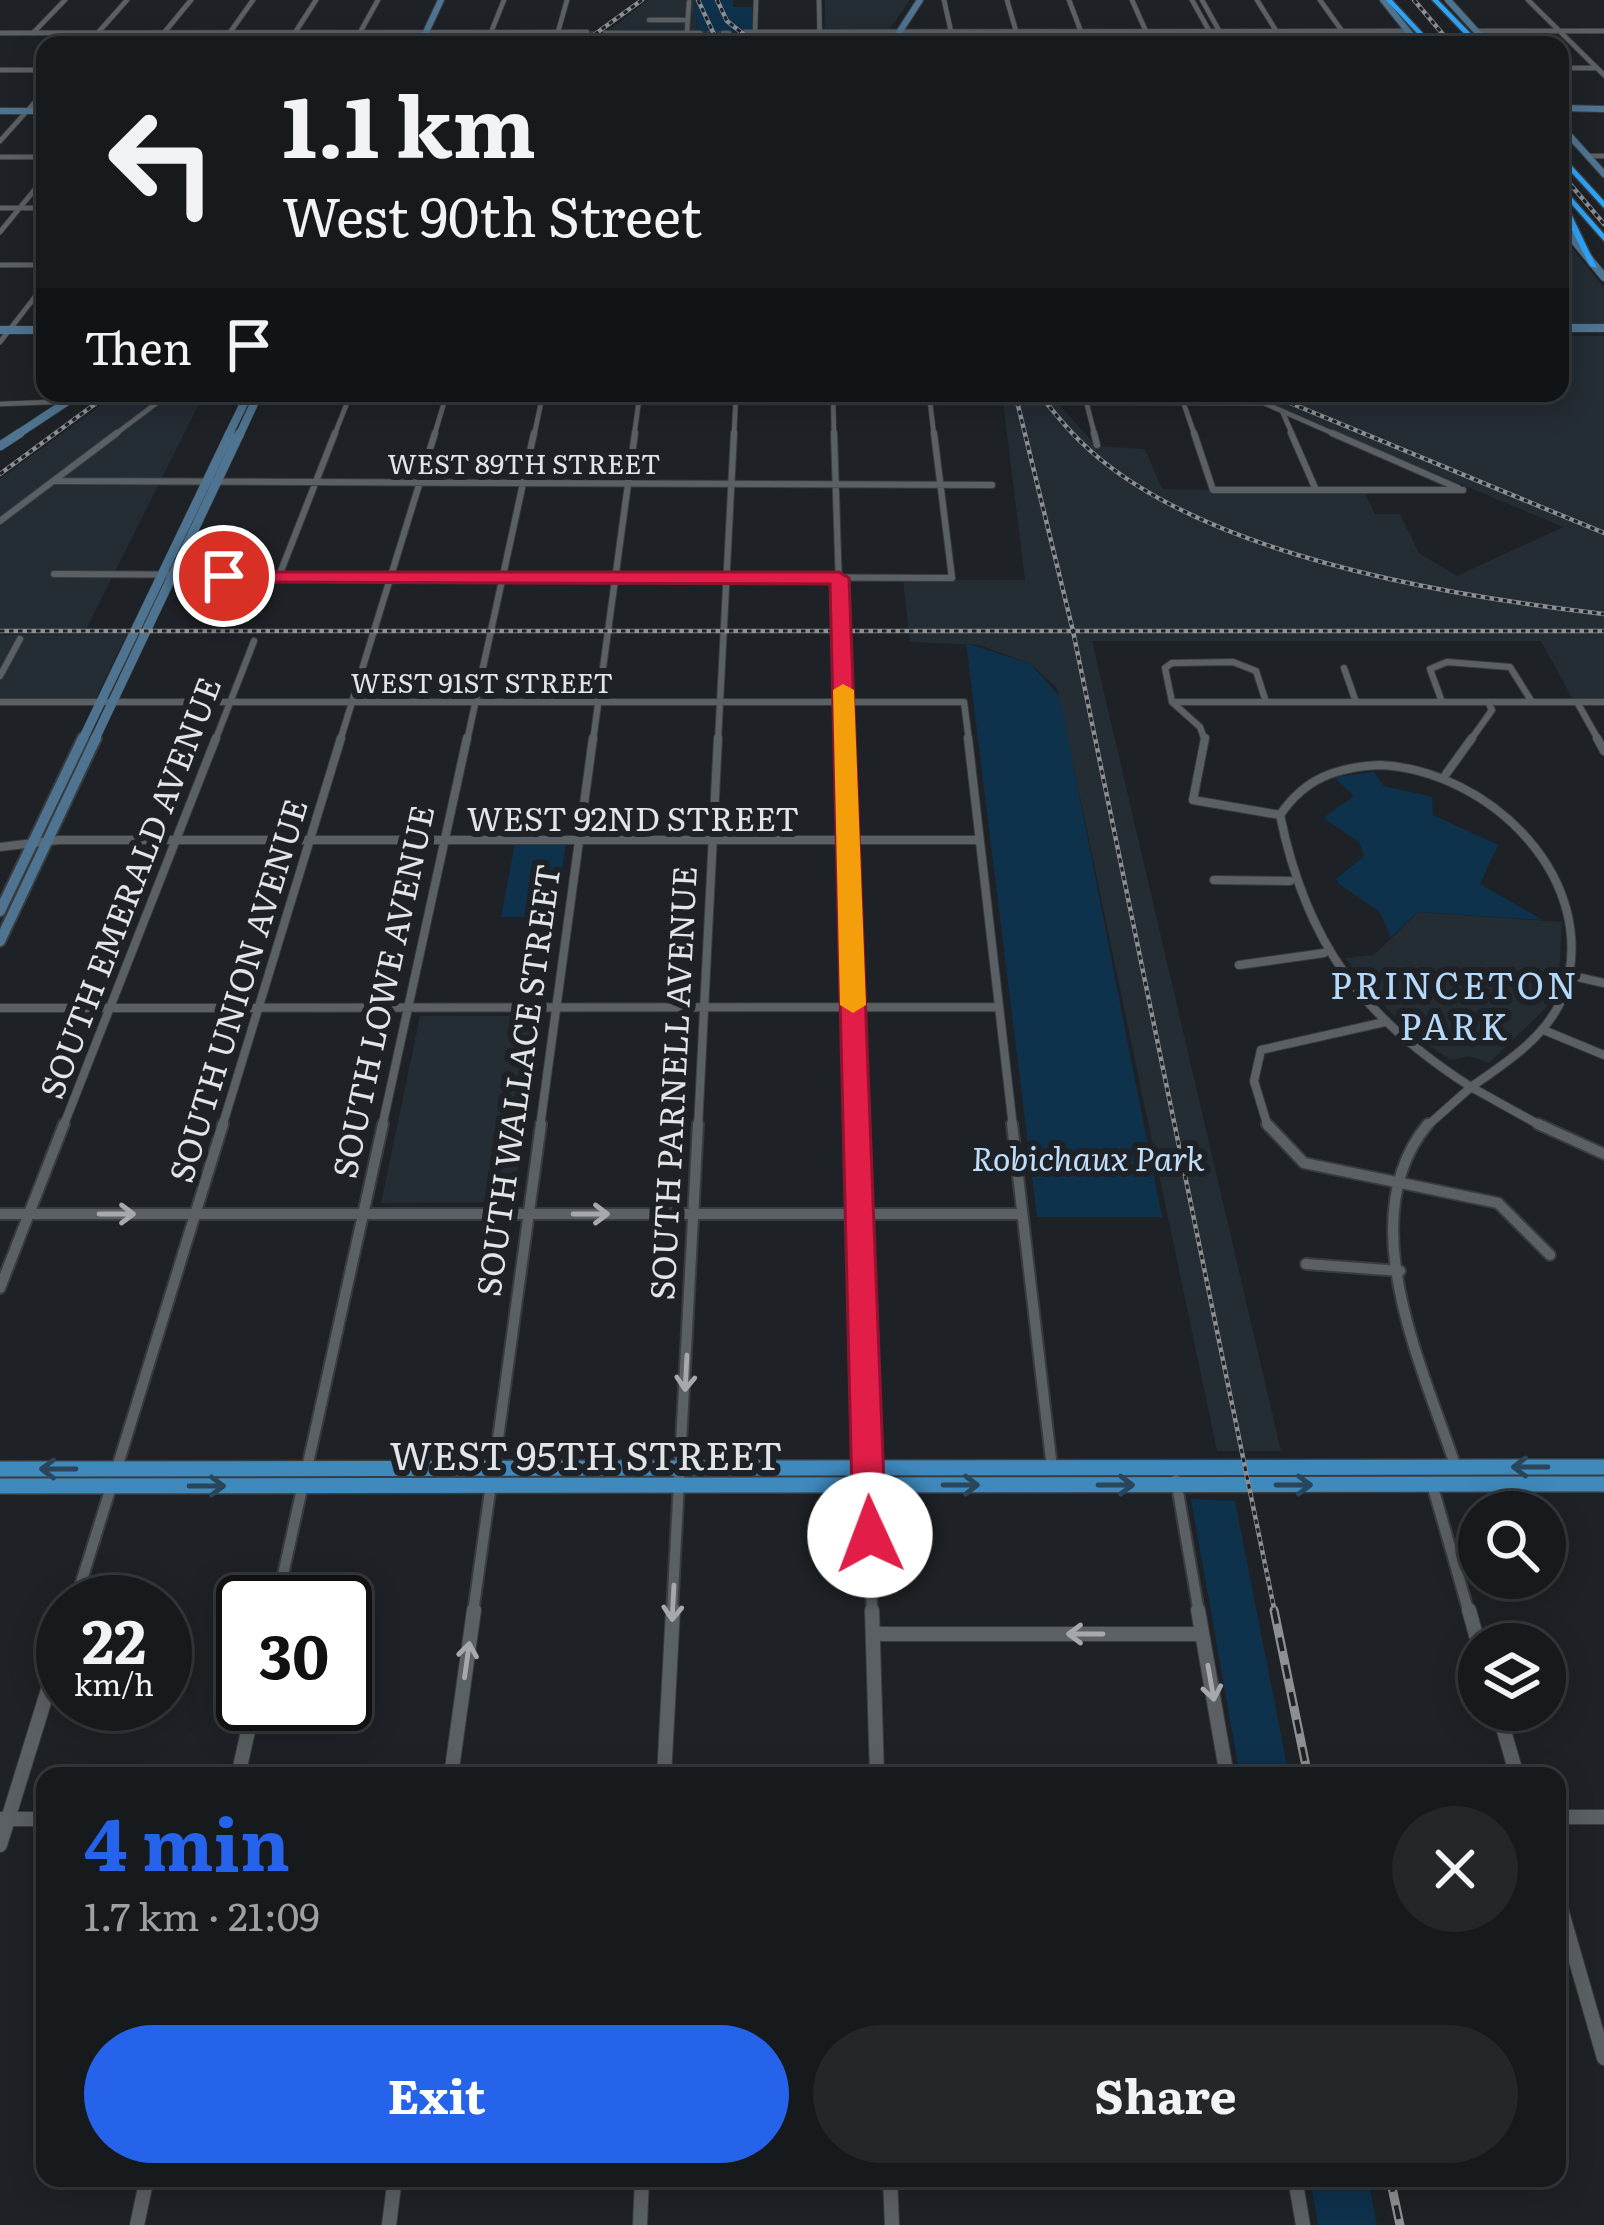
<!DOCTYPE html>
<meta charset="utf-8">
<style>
:root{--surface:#161a1c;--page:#232729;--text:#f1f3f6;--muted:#9ea1a3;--line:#35383b;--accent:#2563eb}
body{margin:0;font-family:Literata,serif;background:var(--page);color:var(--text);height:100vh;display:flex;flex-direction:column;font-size:45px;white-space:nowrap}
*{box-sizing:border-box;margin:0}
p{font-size:39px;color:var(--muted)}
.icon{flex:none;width:66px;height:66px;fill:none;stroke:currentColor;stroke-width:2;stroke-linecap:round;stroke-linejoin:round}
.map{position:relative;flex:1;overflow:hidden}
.sheet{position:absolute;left:36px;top:1767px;width:1530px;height:420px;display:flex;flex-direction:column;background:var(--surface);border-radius:24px;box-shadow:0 6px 30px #0003,0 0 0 3px var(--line)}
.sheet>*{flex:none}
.banner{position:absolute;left:36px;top:36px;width:1533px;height:366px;border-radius:24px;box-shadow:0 6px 30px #0003,0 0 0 3px var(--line);background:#161a1c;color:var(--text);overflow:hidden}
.tools{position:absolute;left:1458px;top:1491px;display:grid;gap:24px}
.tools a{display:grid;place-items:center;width:108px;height:108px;border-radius:50%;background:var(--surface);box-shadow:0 6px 30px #0003,0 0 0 3px var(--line);font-size:60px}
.speed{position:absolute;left:36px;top:1575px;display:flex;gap:24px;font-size:60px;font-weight:700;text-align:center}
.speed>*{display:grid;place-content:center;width:156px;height:156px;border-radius:50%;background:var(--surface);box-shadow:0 6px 30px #0003,0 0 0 3px var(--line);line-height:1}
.speed small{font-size:30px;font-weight:400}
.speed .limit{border:6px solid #111;border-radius:18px;background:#fff;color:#111}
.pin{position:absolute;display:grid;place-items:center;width:102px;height:102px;color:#fff;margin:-51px;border:6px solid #fff;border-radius:50%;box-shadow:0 3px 12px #0007}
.me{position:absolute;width:132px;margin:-66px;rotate:358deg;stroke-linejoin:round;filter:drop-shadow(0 0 9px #0008)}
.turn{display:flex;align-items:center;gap:42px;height:252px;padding:0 48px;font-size:54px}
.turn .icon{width:156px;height:156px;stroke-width:2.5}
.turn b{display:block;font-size:84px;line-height:102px}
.then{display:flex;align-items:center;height:114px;padding:0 48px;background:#0003;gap:24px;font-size:45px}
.round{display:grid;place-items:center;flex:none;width:126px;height:126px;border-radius:63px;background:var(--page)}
.summary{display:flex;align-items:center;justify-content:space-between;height:204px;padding:0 48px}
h1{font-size:72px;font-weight:700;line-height:90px;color:var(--accent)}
.action{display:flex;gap:24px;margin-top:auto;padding:24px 48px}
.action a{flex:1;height:138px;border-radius:72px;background:var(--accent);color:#fff;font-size:48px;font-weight:700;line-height:138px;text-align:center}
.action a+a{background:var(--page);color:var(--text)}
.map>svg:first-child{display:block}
.built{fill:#242c34}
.green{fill:#0e314c}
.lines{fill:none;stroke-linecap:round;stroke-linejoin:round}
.street-tunnel{stroke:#3b3f43;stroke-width:4.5;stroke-dasharray:4.5 1.5;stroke-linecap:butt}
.street-far4-casing{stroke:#383c3f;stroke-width:6}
.street-far3-casing{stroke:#383c3f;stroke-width:8}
.street-far2-casing{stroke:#383c3f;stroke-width:10}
.street-far1-casing{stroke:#383c3f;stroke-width:14}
.street-casing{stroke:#383c3f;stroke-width:16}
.secondary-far3-casing{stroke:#383c3f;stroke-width:8}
.secondary-far2-casing{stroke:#383c3f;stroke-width:9}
.secondary-far1-casing{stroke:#383c3f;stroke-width:10}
.secondary-casing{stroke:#383c3f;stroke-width:14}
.primary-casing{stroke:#383c3f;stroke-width:18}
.highway-casing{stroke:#383c3f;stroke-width:3}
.street-far4{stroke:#5b6064;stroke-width:4.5}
.street-far3{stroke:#5b6064;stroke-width:6}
.street-far2{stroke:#5b6064;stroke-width:8}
.street-far1{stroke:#5b6064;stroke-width:10}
.street{stroke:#5b6064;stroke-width:14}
.secondary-far3{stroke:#4e7491;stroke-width:6}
.secondary-far2{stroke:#4e7491;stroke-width:8}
.secondary-far1{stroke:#4e7491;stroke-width:9}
.secondary{stroke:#4e7491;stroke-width:10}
.primary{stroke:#4089bd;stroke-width:15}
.highway{fill:#2ea4f9;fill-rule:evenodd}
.rail-far1-casing{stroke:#8c9093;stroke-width:4.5}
.rail-casing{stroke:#8c9093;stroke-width:9}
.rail-far1{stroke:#1e2226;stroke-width:3;stroke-dasharray:4.5;stroke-linecap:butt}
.rail{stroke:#1e2226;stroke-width:4.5;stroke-dasharray:14;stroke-linecap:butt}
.oneway{stroke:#a5a9ad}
.oneway2{stroke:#2a465b}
.route{fill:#e11d48;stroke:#92132f;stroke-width:3}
.slow{fill:#f59e0b}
.labels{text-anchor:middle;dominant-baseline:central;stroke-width:12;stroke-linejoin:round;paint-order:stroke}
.far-street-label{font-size:27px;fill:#e2e5e8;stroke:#1e2226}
.street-label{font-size:33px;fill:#e2e5e8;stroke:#1e2226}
.park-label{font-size:33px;font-style:italic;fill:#c0def9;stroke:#1e2226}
.neighbourhood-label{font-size:36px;letter-spacing:3px;fill:#b4d9fa;stroke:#1e2226}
.near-street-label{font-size:39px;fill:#e2e5e8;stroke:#1e2226}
</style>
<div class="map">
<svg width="1604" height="2225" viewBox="0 0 1604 2225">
<rect width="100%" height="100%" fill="#1e2226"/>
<path class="built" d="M 648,0 L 695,0 L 697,29 L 705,45 L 590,45 Z
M 825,0 L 910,0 L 889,30 L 825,30 Z
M 1560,232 L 1604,288 L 1604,326 L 1560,327 Z
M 1560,336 L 1604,336 L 1604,698 L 1572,698 L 1541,641 L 1092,641 L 1281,1451 L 1217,1451 L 1057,688 L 1031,664 L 979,645 L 910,642 L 903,580 L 1025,580 L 1002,393 L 1049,393 L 1096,446 L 1145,449 L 1162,489 L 1364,492 L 1375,514 L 1400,514 L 1419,553 L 1457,576 L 1563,527 L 1244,393 L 1560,393 Z
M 105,402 L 200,402 L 85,631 L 0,631 L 0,479 Z
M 127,634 L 96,698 L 0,698 L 0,635 Z
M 1418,912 L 1562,922 L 1559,979 L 1547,1007 L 1489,1063 L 1469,1056 L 1451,1060 L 1425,1043 L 1388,1010 L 1345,958 L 1374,955 Z
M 420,1016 L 539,1016 L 513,1202 L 381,1203 Z"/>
<path class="green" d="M 695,0 L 733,0 L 733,7 L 752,7 L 753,33 L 774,34 L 774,45 L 705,45 L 697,29 Z
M 966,643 L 1031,664 L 1060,697 L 1162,1217 L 1037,1217 Z
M 1374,772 L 1384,786 L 1432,797 L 1433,815 L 1498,845 L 1480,884 L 1543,920 L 1418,912 L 1391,937 L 1379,911 L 1339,884 L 1336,879 L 1364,856 L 1359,842 L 1323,818 L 1354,796 L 1334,777 Z
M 515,843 L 566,843 L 555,917 L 501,917 Z
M 1191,1499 L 1235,1501 L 1289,1776 L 1240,1776 Z
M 1310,2178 L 1368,2178 L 1377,2225 L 1318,2225 Z"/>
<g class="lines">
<path class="street-tunnel" d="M 584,33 L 605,33
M 700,33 L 723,33
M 83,399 L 113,398"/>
<g class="street-far4-casing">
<path id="street-far4" d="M 819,0 L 820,45
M 944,0 L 954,45
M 1007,0 L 1020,45
M 1069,0 L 1086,45
M 1132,0 L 1152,45
M 1192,0 L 1217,45
M 1202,0 L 1227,45
M 1257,0 L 1285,45
M 1320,0 L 1352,45
M 1528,0 L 1604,75
M 649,20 L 688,20
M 1476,31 L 1604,31
M 558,32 L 567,0
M 745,32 L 1408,31
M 755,32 L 756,0
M 0,33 L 587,32
M 33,33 L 65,0
M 605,33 L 700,33
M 723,33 L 729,33
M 87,45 L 127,0
M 154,45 L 191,0
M 221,45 L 253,0
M 287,45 L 316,0
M 353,45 L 378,0
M 486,45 L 504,0
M 686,45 L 689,2
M 1560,68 L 1597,68
M 0,70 L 45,70
M 0,141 L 45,91
M 1587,156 L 1604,156
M 0,157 L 45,157
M 0,208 L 45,208
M 0,232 L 45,177
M 0,265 L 45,265
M 0,342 L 45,284
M 833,393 L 834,436
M 929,393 L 934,436
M 1084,393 L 1095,436
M 1180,393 L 1195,436
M 1241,393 L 1339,436
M 110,401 L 1264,403
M 0,404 L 80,401
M 1283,413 L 1293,436
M 113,436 L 170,393
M 334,436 L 351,393
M 434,436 L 447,393
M 534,436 L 543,393
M 634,436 L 640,393
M 734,436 L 736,393"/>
</g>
<g class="street-far3-casing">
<path id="street-far3" d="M 834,433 L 844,741
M 1094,433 L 1097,445
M 1194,433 L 1213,490 L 1463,490
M 1291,433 L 1316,490
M 1332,433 L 1458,488
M 55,481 L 992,485
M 0,521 L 117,433
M 54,574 L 952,578 L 934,433
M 279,576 L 335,433
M 1344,668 L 1356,702
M 0,676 L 20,639
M 0,702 L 964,702 L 969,741
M 1172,702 L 1604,702
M 1442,702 L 1430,669 L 1447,662 L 1510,667 L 1532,702
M 1577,702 L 1599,741
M 215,741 L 254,641
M 340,741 L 435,433
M 467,741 L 534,433
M 593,741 L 635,433
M 718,741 L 734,433
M 1205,741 L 1200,727 L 1172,702 L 1165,668 L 1172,663 L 1233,662 L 1256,671 L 1266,702
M 1470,741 L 1492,710 L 1488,702"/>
</g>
<g class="street-far2-casing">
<path id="street-far2" d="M 844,738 L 856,1127
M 968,738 L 1013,1127
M 1205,738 L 1193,800 L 1280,815
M 1597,738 L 1604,751
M 1380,765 C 1489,770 1604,880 1563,997 C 1545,1038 1507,1062 1471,1087 C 1361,1017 1306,942 1280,815 C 1305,778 1337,767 1380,765 Z
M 1446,774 L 1472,738
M 0,847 L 59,840 L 979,840
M 1214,880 L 1290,881
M 1239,965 L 1324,953
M 1573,976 L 1604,983
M 0,1008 L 999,1007
M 1546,1031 L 1604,1055
M 1471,1087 L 1543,1127
M 63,1127 L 216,738
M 222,1127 L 341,738
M 382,1127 L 467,738
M 540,1127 L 593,738
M 698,1127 L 718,738
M 1268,1127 L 1254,1081 L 1261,1050 L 1385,1022
M 1426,1127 L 1471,1087"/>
</g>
<g class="street-far1-casing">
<path id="street-far1" d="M 856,1124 L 872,1613
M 1012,1124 L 1052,1468
M 1267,1124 L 1304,1163 L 1498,1203 L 1550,1255
M 1428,1124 C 1349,1218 1424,1369 1456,1468
M 1538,1124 L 1604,1154
M 0,1214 L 1022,1214
M 1306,1264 L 1400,1271
M 0,1288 L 64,1124
M 307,1468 L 383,1124
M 494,1468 L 541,1124
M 116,1471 L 223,1124
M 1176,1480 L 1199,1613
M 1432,1484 L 1469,1613
M 75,1602 L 111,1487
M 277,1602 L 303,1484
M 473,1613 L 491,1484
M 672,1613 L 698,1124"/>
</g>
<g class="street-casing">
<path id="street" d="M 872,1610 L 877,1776
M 1198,1610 L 1227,1776
M 1469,1610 L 1479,1646
M 873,1634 L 1202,1634
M 1498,1710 L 1517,1776
M 238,1776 L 254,1704
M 451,1776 L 474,1610
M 664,1776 L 673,1610
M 1557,1817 L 1604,1817
M 0,1819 L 45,1819
M 0,1845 L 63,1641
M 1557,1895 L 1604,2058
M 890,2178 L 892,2225
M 1295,2178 L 1303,2225
M 137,2225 L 147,2178
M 389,2225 L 395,2178
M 640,2225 L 642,2178"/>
</g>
<g class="secondary-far3-casing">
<path id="secondary-far3" d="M 1383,0 L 1419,45
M 1448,0 L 1489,45
M 420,45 L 441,0
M 891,45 L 920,0
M 1560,108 L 1604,109
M 0,111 L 45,111
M 1560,125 L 1604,174"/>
</g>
<g class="secondary-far2-casing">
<path id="secondary-far2" d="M 1560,223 L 1604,277
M 1560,328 L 1604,328
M 0,330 L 45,330
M 15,436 L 80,393
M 228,436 L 249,393
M 239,436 L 259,393"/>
</g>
<g class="secondary-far1-casing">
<path id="secondary-far1" d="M 0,446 L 20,433
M 82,741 L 230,433
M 94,741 L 240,433"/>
</g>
<g class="secondary-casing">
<path id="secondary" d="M 0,911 L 83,738
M 0,941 L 96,738"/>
</g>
<g class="primary-casing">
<path id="primary" d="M 0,1469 L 1604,1467
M 0,1486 L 1604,1484"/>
</g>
<g class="highway-casing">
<path id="highway" d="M 1386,0 L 1392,0 L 1434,45 L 1428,45 Z
M 1432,0 L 1438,0 L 1482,45 L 1475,45 Z
M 1560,153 L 1604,201 L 1604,208 L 1560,160 Z
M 1560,184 L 1604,234 L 1604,241 L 1560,191 Z
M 1560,197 L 1564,199 L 1597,268 L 1590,266 L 1560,207 Z"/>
</g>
<use href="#street-far4" class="street-far4"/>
<use href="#street-far3" class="street-far3"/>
<use href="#street-far2" class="street-far2"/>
<use href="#street-far1" class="street-far1"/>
<use href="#street" class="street"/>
<use href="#secondary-far3" class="secondary-far3"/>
<use href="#secondary-far2" class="secondary-far2"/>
<use href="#secondary-far1" class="secondary-far1"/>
<use href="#secondary" class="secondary"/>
<use href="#primary" class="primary"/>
<use href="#highway" class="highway"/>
<g class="rail-far1-casing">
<path id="rail-far1" d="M 698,0 L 719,45
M 717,0 L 727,21 L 757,45
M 1414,0 L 1452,45
M 580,45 L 642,0
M 1560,172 L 1604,224
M 1015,393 L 1073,631 L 1275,1613
M 1038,393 C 1052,409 1065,427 1080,441 C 1195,555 1449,596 1604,614
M 1266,393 L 1604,533
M 0,474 L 110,393
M 0,631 L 1604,631"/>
</g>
<g class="rail-casing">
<path id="rail" d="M 1274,1610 L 1308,1776
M 1390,2178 L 1400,2225"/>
</g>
<use href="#rail-far1" class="rail-far1"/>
<use href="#rail" class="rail"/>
</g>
<defs><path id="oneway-shaft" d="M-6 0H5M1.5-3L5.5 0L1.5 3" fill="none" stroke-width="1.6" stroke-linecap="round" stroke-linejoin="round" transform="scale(3)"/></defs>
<g class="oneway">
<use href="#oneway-shaft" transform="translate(117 1214)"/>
<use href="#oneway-shaft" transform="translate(591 1214)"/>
<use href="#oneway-shaft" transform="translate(686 1373) rotate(93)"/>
<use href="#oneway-shaft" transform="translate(673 1603) rotate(93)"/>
<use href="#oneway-shaft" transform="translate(1085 1634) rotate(180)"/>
<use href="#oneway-shaft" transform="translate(467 1660) rotate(-82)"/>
<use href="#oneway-shaft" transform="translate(1211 1683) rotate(80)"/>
</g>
<g class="oneway2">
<use href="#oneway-shaft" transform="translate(1530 1467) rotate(180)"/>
<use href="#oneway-shaft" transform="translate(58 1469) rotate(-180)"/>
<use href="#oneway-shaft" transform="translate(961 1485)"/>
<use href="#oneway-shaft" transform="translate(1116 1485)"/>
<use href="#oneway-shaft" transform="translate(1294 1485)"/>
<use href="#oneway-shaft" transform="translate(207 1486)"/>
</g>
<path class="route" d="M 217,572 L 839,572 L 849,578 L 886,1535 L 882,1545 L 858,1545 L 853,1535 L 830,584 L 224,582 L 217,580 Z"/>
<path class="slow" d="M 843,684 L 854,690 L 866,1005 L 853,1013 L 840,1005 L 833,690 Z"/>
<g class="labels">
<g class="far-street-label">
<text x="524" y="462">WEST 89TH STREET</text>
<text x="482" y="681">WEST 91ST STREET</text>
</g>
<g class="street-label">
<text x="633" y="816">WEST 92ND STREET</text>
<text transform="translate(128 887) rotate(-69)">SOUTH EMERALD AVENUE</text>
<text transform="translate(236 990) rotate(-73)">SOUTH UNION AVENUE</text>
<text transform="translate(381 991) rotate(-78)">SOUTH LOWE AVENUE</text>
<text transform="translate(516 1080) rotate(-82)">SOUTH WALLACE STREET</text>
<text transform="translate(671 1083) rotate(-87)">SOUTH PARNELL AVENUE</text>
</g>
<g class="park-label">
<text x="1088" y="1156">Robichaux Park</text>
</g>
<g class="neighbourhood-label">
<text x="1455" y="983">PRINCETON<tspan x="1455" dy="41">PARK</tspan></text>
</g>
<g class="near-street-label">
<text x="586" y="1453">WEST 95TH STREET</text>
</g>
</g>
</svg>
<div class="tools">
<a><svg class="icon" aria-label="search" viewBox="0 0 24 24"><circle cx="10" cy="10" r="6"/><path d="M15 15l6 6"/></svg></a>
<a><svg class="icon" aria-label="layers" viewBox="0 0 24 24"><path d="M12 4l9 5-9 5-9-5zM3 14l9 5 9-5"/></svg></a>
</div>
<div class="speed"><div>22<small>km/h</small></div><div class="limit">30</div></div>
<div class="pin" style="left:224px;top:576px;background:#d93025"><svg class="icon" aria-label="arrive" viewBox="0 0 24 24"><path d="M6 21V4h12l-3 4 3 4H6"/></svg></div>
<svg class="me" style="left:870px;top:1535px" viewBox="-20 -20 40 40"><circle r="19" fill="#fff"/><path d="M0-13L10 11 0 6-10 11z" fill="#e11d48"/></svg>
<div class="banner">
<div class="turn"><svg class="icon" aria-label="left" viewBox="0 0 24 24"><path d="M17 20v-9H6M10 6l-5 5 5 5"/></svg><div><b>1.1 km</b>West 90th Street</div></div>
<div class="then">Then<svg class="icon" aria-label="arrive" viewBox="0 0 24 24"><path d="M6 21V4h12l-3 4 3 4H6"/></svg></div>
</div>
<section class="sheet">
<div class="summary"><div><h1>4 min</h1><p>1.7 km · 21:09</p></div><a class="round"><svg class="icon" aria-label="close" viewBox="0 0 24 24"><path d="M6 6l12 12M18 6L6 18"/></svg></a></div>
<div class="action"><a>Exit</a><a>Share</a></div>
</section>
</div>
